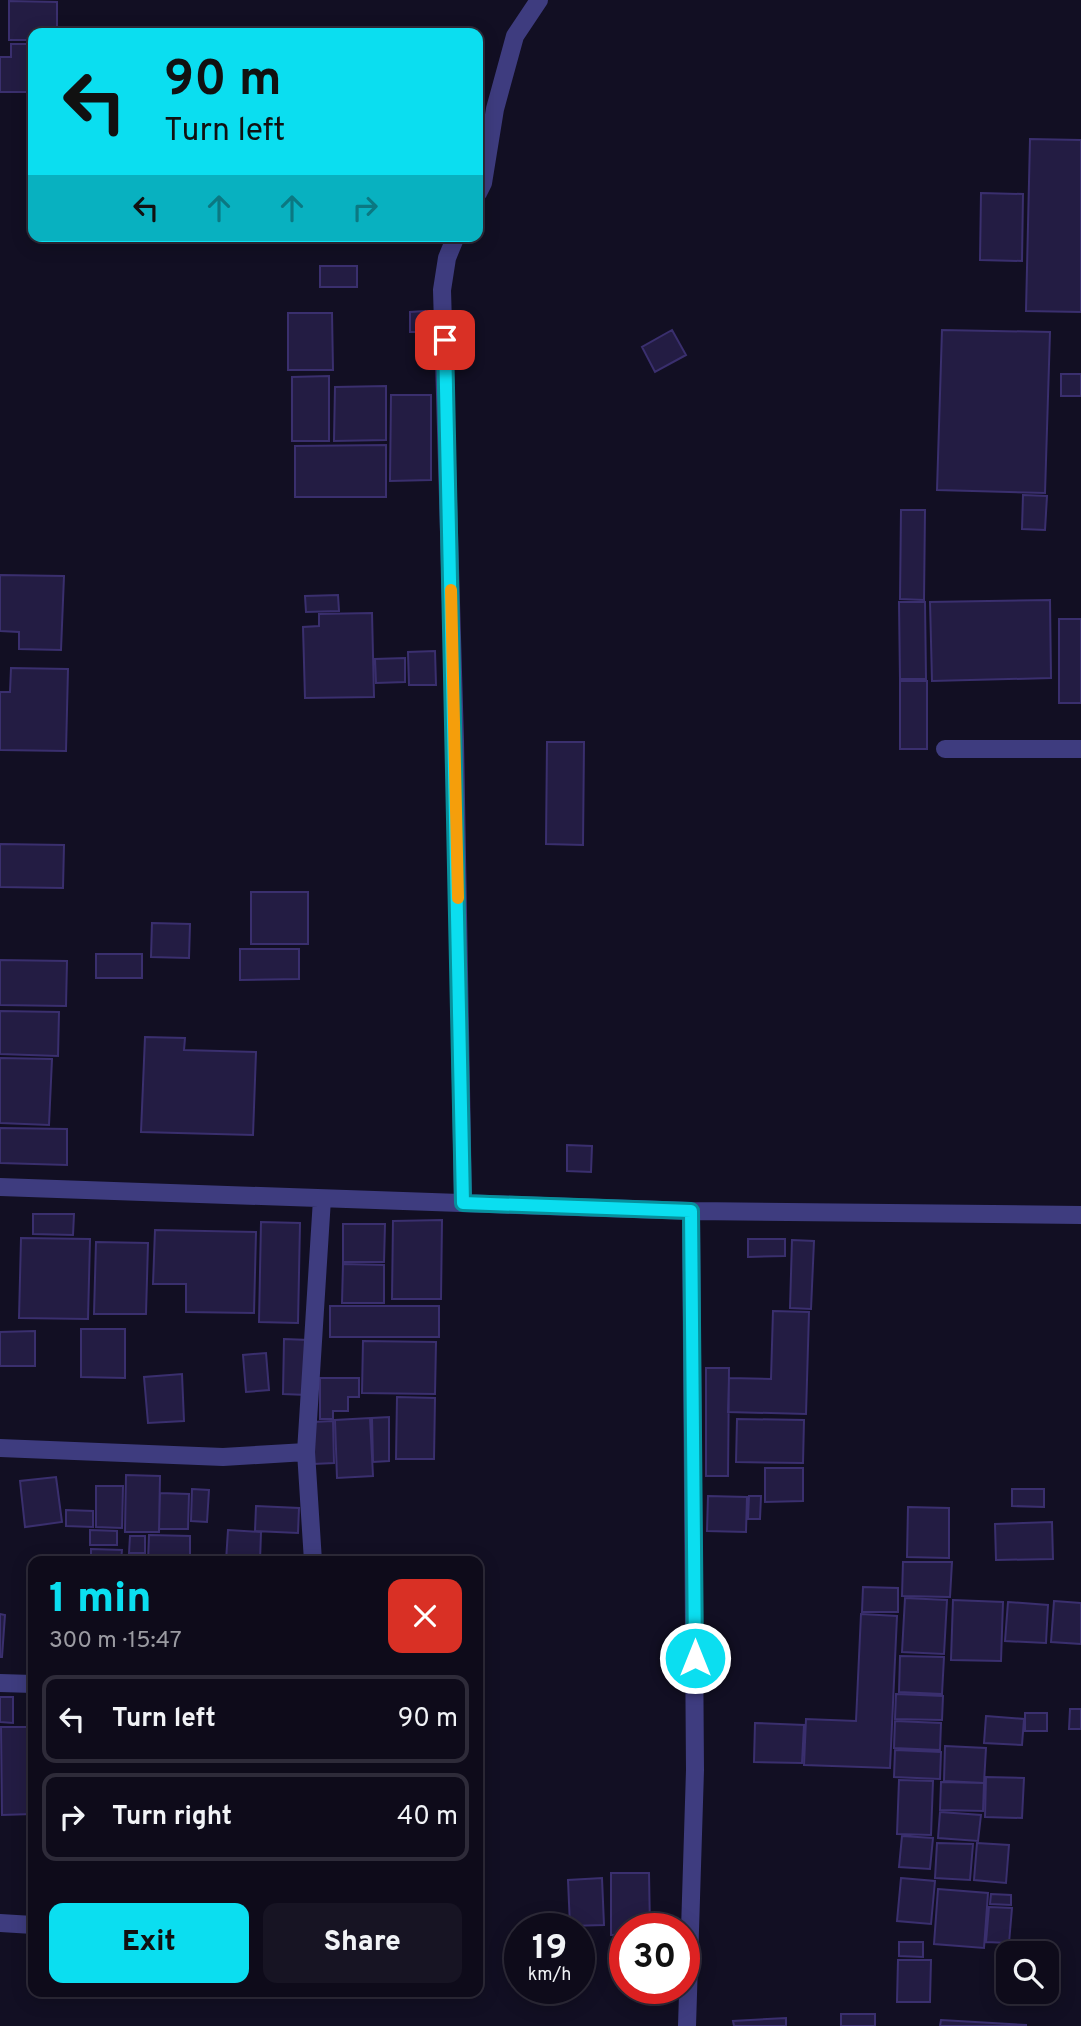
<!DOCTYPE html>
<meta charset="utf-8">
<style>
:root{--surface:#0e0b1a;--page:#171423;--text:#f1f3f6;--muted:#9b9ba2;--line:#2e2b39;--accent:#0bdef0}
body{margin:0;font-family:Overpass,sans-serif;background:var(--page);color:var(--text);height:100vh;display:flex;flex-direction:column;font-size:26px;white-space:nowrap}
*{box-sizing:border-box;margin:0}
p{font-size:23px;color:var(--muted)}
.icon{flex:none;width:38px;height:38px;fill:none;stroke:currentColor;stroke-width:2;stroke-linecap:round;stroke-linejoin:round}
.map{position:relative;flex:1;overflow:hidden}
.details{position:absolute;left:28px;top:1556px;width:455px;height:441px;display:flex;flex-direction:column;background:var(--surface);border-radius:14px;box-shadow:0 4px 18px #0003,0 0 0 2px var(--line)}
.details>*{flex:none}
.banner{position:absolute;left:28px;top:28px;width:455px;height:214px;border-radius:14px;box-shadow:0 4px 18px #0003,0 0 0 2px var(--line);background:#0bdef0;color:#111;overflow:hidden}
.tools{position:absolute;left:996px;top:1941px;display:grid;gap:14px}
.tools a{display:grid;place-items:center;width:63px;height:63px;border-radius:14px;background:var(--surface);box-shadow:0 4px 18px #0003,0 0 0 2px var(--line);font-size:35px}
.speed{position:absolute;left:504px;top:1913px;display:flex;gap:14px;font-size:35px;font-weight:700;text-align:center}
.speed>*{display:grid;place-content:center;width:91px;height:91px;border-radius:50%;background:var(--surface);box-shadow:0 4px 18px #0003,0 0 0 2px var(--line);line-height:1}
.speed small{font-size:18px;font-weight:400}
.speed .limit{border:10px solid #d22;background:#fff;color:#111}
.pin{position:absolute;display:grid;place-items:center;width:60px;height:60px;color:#fff;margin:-30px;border-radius:14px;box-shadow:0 4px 10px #0006}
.me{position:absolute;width:77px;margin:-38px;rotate:0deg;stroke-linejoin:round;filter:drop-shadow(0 0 5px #0008)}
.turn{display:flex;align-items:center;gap:24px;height:147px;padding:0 21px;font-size:32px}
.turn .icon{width:91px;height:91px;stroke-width:2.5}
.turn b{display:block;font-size:49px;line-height:60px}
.lanes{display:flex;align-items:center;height:66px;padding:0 21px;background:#0003;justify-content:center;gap:35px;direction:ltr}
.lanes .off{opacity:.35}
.round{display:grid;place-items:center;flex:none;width:74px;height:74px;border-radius:14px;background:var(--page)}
.overview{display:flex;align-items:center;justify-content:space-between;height:119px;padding:0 21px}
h1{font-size:42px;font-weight:800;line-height:52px;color:var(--accent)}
.cta{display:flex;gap:14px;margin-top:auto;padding:14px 21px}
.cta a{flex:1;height:80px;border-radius:14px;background:var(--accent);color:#111;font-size:28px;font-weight:800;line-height:80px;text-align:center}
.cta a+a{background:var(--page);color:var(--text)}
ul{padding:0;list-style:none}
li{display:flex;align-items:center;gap:21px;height:88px;margin:0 14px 10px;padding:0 7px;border:4px solid var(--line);border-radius:14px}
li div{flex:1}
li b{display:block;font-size:26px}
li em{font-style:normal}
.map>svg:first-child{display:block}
.building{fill:#231c43;stroke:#3a2f6e;stroke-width:2}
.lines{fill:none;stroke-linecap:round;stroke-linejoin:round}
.minor{stroke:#3e3c7f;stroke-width:18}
.route-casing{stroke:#07909c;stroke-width:18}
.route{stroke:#0bdef0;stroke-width:12}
.slow{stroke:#f59e0b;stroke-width:12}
</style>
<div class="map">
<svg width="1081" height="2026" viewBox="0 0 1081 2026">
<rect width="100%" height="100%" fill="#120f23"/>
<path class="building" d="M 9,1 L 57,2 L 57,33 L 33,33 L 33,40 L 9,40 Z
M 11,44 L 33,44 L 33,92 L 0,92 L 0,57 L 11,57 Z
M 1030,139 L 1081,140 L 1081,312 L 1026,311 Z
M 981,193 L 1023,194 L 1022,261 L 980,260 Z
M 320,266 L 357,266 L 357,287 L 320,287 Z
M 425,311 L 425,332 L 410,332 L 410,312 Z
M 288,313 L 332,313 L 333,370 L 288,370 Z
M 672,330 L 686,355 L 655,372 L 642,347 Z
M 942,330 L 1050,332 L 1045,493 L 937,490 Z
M 1061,374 L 1081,374 L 1081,396 L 1061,396 Z
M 329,376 L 329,441 L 292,441 L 292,377 Z
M 386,386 L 386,440 L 334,441 L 335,387 Z
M 391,395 L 431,395 L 431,480 L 390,481 Z
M 386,445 L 386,497 L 295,497 L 295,446 Z
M 1023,495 L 1047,496 L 1045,530 L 1022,529 Z
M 901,510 L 925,510 L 924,600 L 900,599 Z
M 0,575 L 64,576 L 61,650 L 19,649 L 19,632 L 0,631 Z
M 338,595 L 339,611 L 306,612 L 305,596 Z
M 1050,600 L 1051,678 L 932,681 L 930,602 Z
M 899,602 L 925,602 L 926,679 L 900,679 Z
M 372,613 L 374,697 L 305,698 L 303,627 L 319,626 L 319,614 Z
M 1059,619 L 1081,619 L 1081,703 L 1059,703 Z
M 435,651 L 436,685 L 409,685 L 408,652 Z
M 405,658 L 405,682 L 376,683 L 375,659 Z
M 11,668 L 68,669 L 66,751 L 0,750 L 0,692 L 10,692 Z
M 900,681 L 927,681 L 927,749 L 900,749 Z
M 547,742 L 584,742 L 583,845 L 546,844 Z
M 0,844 L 64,845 L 63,888 L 0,887 Z
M 251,892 L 308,892 L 308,944 L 251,944 Z
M 152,923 L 190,924 L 189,958 L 151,957 Z
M 240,949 L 299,949 L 299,979 L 240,980 Z
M 96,954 L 142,954 L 142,978 L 96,978 Z
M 0,960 L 67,961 L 66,1006 L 0,1005 Z
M 0,1011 L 59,1012 L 58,1056 L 0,1054 Z
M 145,1037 L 185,1038 L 184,1050 L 256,1052 L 253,1135 L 141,1132 Z
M 0,1058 L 52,1059 L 49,1125 L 0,1123 Z
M 0,1128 L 67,1129 L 67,1165 L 0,1163 Z
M 567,1145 L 592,1146 L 591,1172 L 567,1171 Z
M 33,1214 L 74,1214 L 73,1235 L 33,1234 Z
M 442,1220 L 441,1299 L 392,1299 L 393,1221 Z
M 261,1222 L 300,1223 L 298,1323 L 259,1322 Z
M 343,1224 L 385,1224 L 384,1262 L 343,1262 Z
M 155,1230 L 256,1232 L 254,1313 L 186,1312 L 186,1284 L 153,1284 Z
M 21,1238 L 90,1239 L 88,1319 L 19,1318 Z
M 748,1239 L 785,1239 L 785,1256 L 748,1257 Z
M 792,1240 L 814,1241 L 811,1309 L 790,1308 Z
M 96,1242 L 148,1243 L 146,1314 L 94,1314 Z
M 343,1264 L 384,1265 L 384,1303 L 342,1303 Z
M 330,1306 L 439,1306 L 439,1337 L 330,1337 Z
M 773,1311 L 809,1312 L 806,1414 L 728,1412 L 729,1378 L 771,1379 Z
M 81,1329 L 125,1329 L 125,1378 L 81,1377 Z
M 35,1331 L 35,1366 L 0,1366 L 0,1332 Z
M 284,1339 L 309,1340 L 307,1395 L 283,1394 Z
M 363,1341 L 436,1342 L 435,1394 L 362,1393 Z
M 266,1353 L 269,1390 L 246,1392 L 243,1355 Z
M 706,1368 L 729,1368 L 728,1476 L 706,1476 Z
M 182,1374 L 184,1421 L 148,1423 L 144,1377 Z
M 320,1378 L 359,1378 L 359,1397 L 348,1397 L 348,1411 L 333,1411 L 333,1419 L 320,1419 Z
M 397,1397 L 435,1398 L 434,1459 L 396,1459 Z
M 389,1417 L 389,1461 L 373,1462 L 372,1418 Z
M 370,1418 L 373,1476 L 337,1478 L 335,1420 Z
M 737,1419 L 804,1420 L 803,1463 L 736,1462 Z
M 333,1421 L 334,1463 L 313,1464 L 312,1422 Z
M 765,1468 L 803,1468 L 803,1501 L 765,1502 Z
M 126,1475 L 160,1476 L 159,1532 L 125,1532 Z
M 56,1477 L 62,1522 L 25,1527 L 20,1481 Z
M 96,1486 L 123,1486 L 122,1528 L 96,1527 Z
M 192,1489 L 209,1490 L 207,1522 L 191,1521 Z
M 1012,1489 L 1044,1489 L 1044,1507 L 1012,1506 Z
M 160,1493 L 189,1494 L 188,1529 L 159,1529 Z
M 708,1496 L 747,1497 L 746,1532 L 707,1531 Z
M 749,1496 L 761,1496 L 760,1519 L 748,1519 Z
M 256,1506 L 299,1508 L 298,1533 L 255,1531 Z
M 908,1507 L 949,1508 L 949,1558 L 907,1557 Z
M 66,1510 L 93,1511 L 93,1527 L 66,1526 Z
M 1052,1522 L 1053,1559 L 996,1560 L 995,1524 Z
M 90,1530 L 117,1531 L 117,1545 L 90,1545 Z
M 228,1530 L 261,1532 L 260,1561 L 226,1561 Z
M 149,1535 L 190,1536 L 190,1561 L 148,1561 Z
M 130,1536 L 145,1536 L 145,1553 L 129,1553 Z
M 91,1549 L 122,1550 L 121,1561 L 91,1561 Z
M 903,1562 L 952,1562 L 950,1597 L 902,1596 Z
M 863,1587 L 898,1588 L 898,1612 L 862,1612 Z
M 905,1598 L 947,1600 L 944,1654 L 902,1652 Z
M 953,1600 L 1003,1602 L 1001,1661 L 951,1660 Z
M 1054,1601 L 1081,1603 L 1081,1644 L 1051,1642 Z
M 1008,1602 L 1048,1605 L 1046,1643 L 1005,1641 Z
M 0,1614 L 5,1615 L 2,1657 L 0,1657 Z
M 861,1614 L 897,1616 L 890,1768 L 804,1765 L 806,1719 L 856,1721 Z
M 900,1656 L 944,1657 L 942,1694 L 899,1692 Z
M 896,1694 L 943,1696 L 942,1720 L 895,1719 Z
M 0,1697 L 13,1697 L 13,1723 L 0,1722 Z
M 1070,1709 L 1081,1709 L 1081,1729 L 1069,1729 Z
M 1025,1713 L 1047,1713 L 1047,1731 L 1025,1731 Z
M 986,1716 L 1024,1719 L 1022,1745 L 984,1743 Z
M 895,1721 L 941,1723 L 940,1750 L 894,1748 Z
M 755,1723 L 804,1725 L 802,1763 L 754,1762 Z
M 1,1727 L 33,1727 L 33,1814 L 2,1815 Z
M 945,1746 L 986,1748 L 984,1783 L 944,1781 Z
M 895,1750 L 941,1752 L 940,1779 L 894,1777 Z
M 986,1777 L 1024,1778 L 1022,1818 L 985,1817 Z
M 899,1780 L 933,1781 L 931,1835 L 897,1834 Z
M 941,1782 L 984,1783 L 983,1811 L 940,1810 Z
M 940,1812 L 981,1815 L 978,1841 L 938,1838 Z
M 902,1836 L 933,1838 L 930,1869 L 899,1867 Z
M 937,1843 L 973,1844 L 970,1880 L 935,1878 Z
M 977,1843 L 1009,1845 L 1006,1883 L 974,1880 Z
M 611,1873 L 649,1873 L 650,1928 L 625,1928 L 625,1935 L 611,1935 Z
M 602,1878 L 604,1925 L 570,1926 L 568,1880 Z
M 901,1878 L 935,1881 L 931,1924 L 897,1921 Z
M 938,1889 L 988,1893 L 984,1948 L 934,1944 Z
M 991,1894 L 1011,1895 L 1011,1905 L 990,1904 Z
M 989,1907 L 1012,1908 L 1009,1943 L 986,1942 Z
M 899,1942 L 923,1942 L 923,1957 L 899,1956 Z
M 898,1960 L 931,1960 L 930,2002 L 897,2002 Z
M 841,2014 L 875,2014 L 875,2026 L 841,2026 Z
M 786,2018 L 786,2026 L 734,2026 L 733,2021 Z
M 941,2020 L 1026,2025 L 1026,2026 L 940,2026 Z"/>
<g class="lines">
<path class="minor" d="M 478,193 L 483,183 L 495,109 L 515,36 L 539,0
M 456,236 L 447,258 L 442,290 L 455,741 L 463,1203
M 945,749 L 1081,749
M 0,1187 L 691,1211 L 1081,1215
M 0,1448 L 223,1457 L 306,1452
M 313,1561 L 306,1452 L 322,1199
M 0,1683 L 33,1684
M 0,1923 L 33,1925
M 687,2026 L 695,1770 L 691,1211"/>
</g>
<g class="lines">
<g class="route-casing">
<path id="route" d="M 445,340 L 463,1203 L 691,1211 L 695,1658"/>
</g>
<use href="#route" class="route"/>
<path class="slow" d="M 451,590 L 458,898"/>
</g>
</svg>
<div class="tools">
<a><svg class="icon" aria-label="search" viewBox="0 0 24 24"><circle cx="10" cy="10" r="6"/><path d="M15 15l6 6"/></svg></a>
</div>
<div class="speed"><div>19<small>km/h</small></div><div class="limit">30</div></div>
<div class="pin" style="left:445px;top:340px;background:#d93025"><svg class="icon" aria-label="arrive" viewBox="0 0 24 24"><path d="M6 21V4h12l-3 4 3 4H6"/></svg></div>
<svg class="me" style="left:695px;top:1658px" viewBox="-20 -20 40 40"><circle r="17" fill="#0bdef0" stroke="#fff" stroke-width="3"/><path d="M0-11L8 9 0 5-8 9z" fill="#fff"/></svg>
<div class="banner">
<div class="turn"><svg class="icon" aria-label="left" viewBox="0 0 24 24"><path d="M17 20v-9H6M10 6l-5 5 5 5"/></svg><div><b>90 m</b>Turn left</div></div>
<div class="lanes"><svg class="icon" aria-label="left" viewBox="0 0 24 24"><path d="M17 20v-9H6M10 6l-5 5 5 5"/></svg><svg class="icon off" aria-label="ahead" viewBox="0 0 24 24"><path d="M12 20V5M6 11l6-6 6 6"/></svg><svg class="icon off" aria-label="ahead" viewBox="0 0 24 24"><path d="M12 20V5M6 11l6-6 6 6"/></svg><svg class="icon off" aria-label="right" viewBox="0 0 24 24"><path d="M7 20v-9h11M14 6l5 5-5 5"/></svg></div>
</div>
<section class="details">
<div class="overview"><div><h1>1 min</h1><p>300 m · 15:47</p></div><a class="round" style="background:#d93025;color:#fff"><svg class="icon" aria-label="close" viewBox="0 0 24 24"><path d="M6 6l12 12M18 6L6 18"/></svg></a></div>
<ul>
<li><svg class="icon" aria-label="left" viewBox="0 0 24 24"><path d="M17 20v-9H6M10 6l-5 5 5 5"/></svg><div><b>Turn left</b></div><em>90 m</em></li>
<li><svg class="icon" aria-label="right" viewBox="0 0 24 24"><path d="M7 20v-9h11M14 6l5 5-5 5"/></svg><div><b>Turn right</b></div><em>40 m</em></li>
</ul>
<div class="cta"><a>Exit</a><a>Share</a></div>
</section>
</div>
